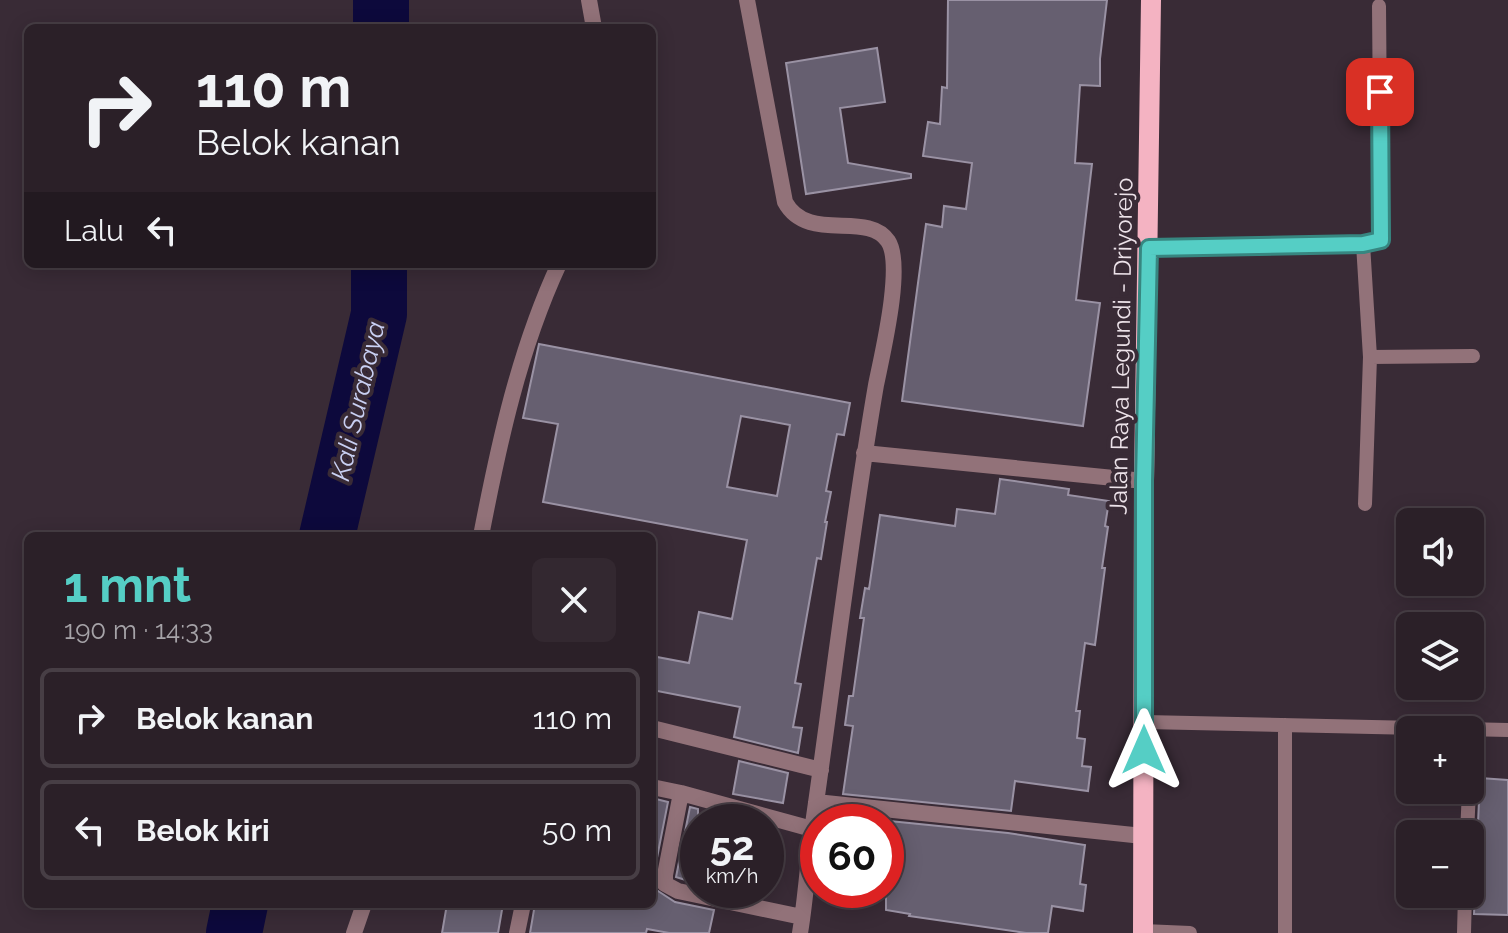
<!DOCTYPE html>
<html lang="id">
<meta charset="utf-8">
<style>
:root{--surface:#2b2028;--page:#332830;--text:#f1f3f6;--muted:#a6a3a8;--line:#473e45;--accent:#55cec5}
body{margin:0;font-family:Raleway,sans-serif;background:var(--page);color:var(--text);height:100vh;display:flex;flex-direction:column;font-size:30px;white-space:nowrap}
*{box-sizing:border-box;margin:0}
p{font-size:26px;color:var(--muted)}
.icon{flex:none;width:44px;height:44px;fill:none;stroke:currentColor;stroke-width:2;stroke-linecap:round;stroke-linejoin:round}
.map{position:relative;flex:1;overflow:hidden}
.details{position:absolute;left:24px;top:532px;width:632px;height:376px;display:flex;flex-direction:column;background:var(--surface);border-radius:12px;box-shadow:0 4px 20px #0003,0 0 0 2px var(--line)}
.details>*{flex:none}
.top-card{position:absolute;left:24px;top:24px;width:632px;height:244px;border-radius:12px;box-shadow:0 4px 20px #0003,0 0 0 2px var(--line);background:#2b2028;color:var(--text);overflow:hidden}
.tools{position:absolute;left:1396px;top:508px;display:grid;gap:16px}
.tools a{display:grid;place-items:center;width:88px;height:88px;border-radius:12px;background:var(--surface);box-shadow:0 4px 20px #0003,0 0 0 2px var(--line);font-size:40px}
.speed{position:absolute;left:680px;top:804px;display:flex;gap:16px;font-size:40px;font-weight:700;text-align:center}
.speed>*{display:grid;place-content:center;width:104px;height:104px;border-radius:50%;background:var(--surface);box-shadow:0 4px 20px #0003,0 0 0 2px var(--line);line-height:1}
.speed small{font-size:20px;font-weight:400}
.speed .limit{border:12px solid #d22;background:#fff;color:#111}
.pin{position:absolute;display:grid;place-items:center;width:68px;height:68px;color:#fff;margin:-34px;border-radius:16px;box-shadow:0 4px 12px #0006}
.me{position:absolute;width:88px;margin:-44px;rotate:0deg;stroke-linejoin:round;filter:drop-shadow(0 0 6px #0008)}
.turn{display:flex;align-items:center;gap:28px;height:168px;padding:0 40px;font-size:36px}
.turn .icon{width:104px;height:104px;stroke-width:2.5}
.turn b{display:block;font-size:56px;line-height:68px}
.then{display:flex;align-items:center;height:76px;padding:0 40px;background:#0003;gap:16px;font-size:30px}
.round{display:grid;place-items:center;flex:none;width:84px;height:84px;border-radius:12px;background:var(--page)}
.headline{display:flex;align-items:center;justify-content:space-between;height:136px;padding:0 40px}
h1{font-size:48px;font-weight:700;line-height:60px;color:var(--accent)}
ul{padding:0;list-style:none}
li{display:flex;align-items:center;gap:24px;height:100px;margin:0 16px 12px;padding:0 24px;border:4px solid var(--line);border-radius:12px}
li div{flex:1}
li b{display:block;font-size:30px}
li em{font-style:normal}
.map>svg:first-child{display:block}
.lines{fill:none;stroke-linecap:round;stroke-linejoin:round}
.river{stroke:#0d093c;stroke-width:56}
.building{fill:#665f70;stroke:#9a92a4;stroke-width:2;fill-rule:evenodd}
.service{stroke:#927279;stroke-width:14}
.minor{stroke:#927279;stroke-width:16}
.primary{stroke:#f4b3c2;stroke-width:20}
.route-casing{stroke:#378680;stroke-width:20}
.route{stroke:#55cec5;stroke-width:14}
.labels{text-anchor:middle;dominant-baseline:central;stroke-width:8;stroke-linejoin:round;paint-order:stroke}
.street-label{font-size:24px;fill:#ede3ea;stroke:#392b36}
.water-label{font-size:26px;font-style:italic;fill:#c9d0f3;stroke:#392b36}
</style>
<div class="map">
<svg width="1508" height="933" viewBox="0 0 1508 933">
<rect width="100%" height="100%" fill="#392b36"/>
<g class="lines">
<path class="river" d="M 381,28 L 381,0
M 327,536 L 379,314 L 379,264
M 234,933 L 240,904"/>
</g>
<path class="building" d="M 948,0 L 1107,0 L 1100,59 L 1100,86 L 1080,85 L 1075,163 L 1092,164 L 1076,300 L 1100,303 L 1083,426 L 902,401 L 926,224 L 942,227 L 944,206 L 966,209 L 972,163 L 923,156 L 928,122 L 940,124 L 942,87 L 947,88 Z
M 877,48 L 885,102 L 840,108 L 848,163 L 911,174 L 911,178 L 806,194 L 786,63 Z
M 539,344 L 850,403 L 844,435 L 837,434 L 826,491 L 831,492 L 825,522 L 827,522 L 821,559 L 817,558 L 795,683 L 801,684 L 793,727 L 802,728 L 798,753 L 734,737 L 740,707 L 652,690 L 657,657 L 689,663 L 699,612 L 732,619 L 747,540 L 543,502 L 558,424 L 523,418 ZM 741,416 L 790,425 L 777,496 L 727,487 Z
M 1000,479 L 1069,489 L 1068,495 L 1109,501 L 1105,526 L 1108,527 L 1102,568 L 1105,568 L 1095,645 L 1085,643 L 1076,711 L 1080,711 L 1077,738 L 1085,739 L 1082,766 L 1091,767 L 1088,791 L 1015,781 L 1011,811 L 843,794 L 853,726 L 845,725 L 849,696 L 853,696 L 864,618 L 860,618 L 865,588 L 869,589 L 880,515 L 955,526 L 957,509 L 995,514 Z
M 739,761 L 788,773 L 783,803 L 733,794 Z
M 1480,778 L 1508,780 L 1508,915 L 1474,914 Z
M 652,798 L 668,802 L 654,873 L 655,889 L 675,902 L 714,910 L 709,933 L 669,933 L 647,929 L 646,933 L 530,933 L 535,904 L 652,904 Z
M 690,807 L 698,809 L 698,884 L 676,877 Z
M 840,816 L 1008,833 L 1085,845 L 1080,884 L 1086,885 L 1083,911 L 1052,906 L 1048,933 L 1026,933 L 909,916 L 910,914 L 886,910 L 886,822 L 839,822 Z
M 447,904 L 503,904 L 498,933 L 442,933 Z"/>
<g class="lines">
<path class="service" d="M 1363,244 L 1370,357 L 1473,356
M 1149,248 L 1363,244 L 1381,240 L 1379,6
M 1365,504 L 1370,357
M 1145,722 L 1508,730
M 1285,725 L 1285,933
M 1467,834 L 1469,790
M 1143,931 L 1190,933
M 1464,933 L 1465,894"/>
<path class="minor" d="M 589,0 L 594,28
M 747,0 L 785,202 C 808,244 867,210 888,241 C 904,265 882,355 876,385 C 851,530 834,678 813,824 C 808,860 806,897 800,933
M 864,453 L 1144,481
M 481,536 C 499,443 519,350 559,264
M 652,728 L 821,770
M 652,787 L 681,793
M 816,802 L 1143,836
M 802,917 L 678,891 L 665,884 L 665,875 L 681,793 L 812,829
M 354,933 L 364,904
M 517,933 L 523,904"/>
<path class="primary" d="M 1143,933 L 1144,481 L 1151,0"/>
</g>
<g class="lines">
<g class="route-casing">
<path id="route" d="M 1144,750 L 1144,481 L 1149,248 L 1363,244 L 1381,240 L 1380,92"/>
</g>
<use href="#route" class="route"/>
</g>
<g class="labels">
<g class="street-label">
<text transform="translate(1121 346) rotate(-89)">Jalan Raya Legundi - Driyorejo</text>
</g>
<g class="water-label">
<text transform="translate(358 401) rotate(-77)">Kali Surabaya</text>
</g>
</g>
</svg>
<div class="tools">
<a><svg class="icon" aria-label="sound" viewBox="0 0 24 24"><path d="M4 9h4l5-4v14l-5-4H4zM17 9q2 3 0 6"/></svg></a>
<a><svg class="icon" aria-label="layers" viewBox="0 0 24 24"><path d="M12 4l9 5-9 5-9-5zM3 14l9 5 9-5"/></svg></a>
<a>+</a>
<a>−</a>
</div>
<div class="speed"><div>52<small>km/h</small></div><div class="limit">60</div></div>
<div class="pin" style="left:1380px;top:92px;background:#d93025"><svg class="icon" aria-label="arrive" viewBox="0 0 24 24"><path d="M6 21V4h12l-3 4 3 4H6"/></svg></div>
<svg class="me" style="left:1144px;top:750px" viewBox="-20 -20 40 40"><path d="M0-17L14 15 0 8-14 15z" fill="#55cec5" stroke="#fff" stroke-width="4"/></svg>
<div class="top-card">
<div class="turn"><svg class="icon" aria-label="right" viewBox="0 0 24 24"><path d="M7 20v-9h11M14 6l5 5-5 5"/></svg><div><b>110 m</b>Belok kanan</div></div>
<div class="then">Lalu<svg class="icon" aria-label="left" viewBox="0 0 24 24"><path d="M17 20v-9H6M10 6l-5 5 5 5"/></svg></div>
</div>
<section class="details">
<div class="headline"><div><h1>1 mnt</h1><p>190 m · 14:33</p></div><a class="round"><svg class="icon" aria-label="close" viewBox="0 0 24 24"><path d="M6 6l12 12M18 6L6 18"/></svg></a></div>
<ul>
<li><svg class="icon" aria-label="right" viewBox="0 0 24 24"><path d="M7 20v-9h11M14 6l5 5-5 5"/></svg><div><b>Belok kanan</b></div><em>110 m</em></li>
<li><svg class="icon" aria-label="left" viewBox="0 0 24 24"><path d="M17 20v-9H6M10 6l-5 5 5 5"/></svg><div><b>Belok kiri</b></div><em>50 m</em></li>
</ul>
</section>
</div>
